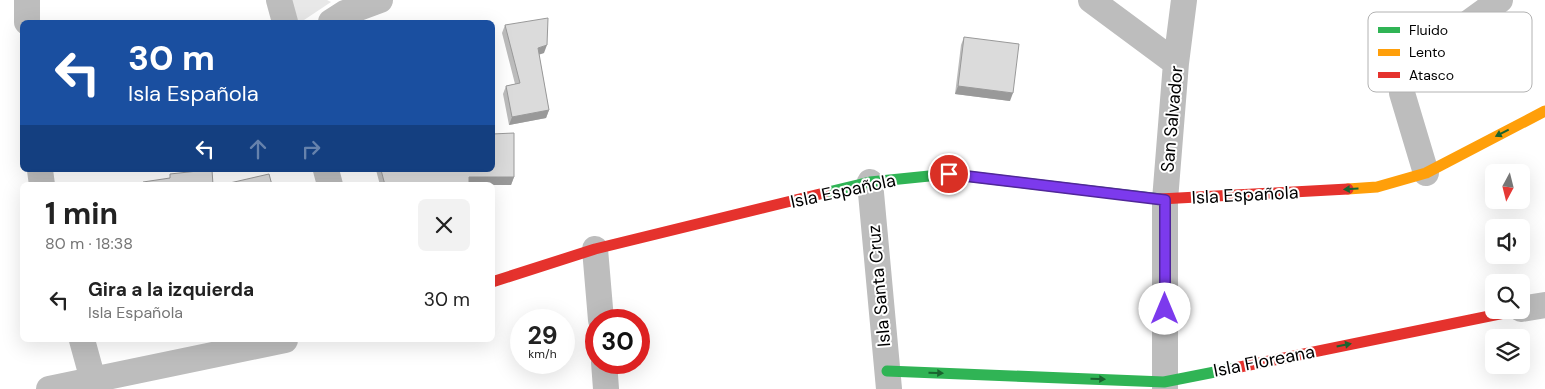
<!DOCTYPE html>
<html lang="es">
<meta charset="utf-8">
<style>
:root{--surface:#fff;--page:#f2f2f2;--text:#222;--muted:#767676}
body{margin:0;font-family:"DM Sans",sans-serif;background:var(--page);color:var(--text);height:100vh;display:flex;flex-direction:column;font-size:19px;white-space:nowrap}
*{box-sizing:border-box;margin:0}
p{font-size:16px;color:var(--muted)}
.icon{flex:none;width:28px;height:28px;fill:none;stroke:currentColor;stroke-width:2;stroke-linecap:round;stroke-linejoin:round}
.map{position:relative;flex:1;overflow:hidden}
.drawer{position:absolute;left:20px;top:182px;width:475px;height:160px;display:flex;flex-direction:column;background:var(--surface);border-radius:8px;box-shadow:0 5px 20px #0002}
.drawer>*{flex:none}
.top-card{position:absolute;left:20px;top:20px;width:475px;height:152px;border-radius:8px;box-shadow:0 5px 20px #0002;background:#1a4fa0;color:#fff;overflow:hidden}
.needle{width:32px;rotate:187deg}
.buttons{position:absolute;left:1485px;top:164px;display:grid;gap:10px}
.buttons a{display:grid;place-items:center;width:45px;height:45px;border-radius:8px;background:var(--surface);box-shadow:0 5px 20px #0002;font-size:25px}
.speed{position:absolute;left:510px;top:309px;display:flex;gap:10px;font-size:25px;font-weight:700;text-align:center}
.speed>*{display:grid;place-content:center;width:65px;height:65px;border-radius:50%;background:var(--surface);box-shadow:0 5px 20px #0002;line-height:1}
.speed small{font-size:12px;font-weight:400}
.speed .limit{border:8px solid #d22;background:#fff;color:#111}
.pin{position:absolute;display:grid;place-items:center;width:42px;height:42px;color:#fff;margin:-21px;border:2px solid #fff;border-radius:50%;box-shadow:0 1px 5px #0007}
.me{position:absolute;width:55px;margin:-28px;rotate:0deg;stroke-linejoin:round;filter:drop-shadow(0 0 4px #0008)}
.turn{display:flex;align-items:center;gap:18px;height:105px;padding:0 25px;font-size:22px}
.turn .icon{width:65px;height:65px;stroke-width:2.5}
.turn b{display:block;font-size:35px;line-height:42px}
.lanes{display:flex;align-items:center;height:48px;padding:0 25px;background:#0003;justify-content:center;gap:25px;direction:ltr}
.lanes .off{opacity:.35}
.round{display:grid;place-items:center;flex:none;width:52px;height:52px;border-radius:8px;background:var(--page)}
.head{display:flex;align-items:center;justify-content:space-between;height:85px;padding:0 25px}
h1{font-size:30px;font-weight:700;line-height:38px}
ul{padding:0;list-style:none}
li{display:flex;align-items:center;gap:15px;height:65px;padding:0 25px}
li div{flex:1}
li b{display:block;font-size:19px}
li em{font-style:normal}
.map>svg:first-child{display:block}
.green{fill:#e8e8e8}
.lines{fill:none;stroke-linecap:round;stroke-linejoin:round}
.street{stroke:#bdbdbd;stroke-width:26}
.fast{stroke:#30b455;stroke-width:11}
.slow{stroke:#ff9f0a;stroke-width:11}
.jam{stroke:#e5322d;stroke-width:11}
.wall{fill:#bcbcbc}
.shaded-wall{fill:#999}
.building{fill:#dbdbdb;stroke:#999}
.oneway{fill:#1a632f}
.route-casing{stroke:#51269a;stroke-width:12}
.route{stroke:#7c3aed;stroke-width:9}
.labels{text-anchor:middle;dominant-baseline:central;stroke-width:4;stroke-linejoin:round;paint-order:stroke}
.street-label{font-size:18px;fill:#000;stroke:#fff}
.key{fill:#fff;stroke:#b2b2b2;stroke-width:1}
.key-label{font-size:14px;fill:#000}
</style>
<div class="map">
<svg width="1545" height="389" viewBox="0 0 1545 389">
<rect width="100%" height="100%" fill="#fff"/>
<path class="green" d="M 289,0 L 327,0 L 331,2 L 301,22 L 295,22 Z"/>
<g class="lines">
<path class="street" d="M 279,0 L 285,22
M 1091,0 L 1176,63
M 27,22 L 27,0
M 331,22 L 345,13 L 380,0
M 40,170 L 42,185
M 326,170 L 330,185
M 1426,173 L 1402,93 L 1402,75 L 1413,63 L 1500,0
M 870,182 L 889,389
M 595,249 L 601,320
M 1521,309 L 1545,305
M 82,340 L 93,380
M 604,362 L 606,389
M 49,389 L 285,340
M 1165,389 L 1165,200 L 1176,63 L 1184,0"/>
<path class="fast" d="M 824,193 L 870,182 L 949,174 L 1160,199
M 887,371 L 1164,382 L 1235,368"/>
<path class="slow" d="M 1348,189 L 1377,187 L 1426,173 L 1545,111"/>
<path class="jam" d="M 1160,199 L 1348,189
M 492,282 L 595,249 L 824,193
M 1235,368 L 1519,310"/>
</g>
<path class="wall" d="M 505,25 L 544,53 L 539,54 L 549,110 L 546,118 L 509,125 L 503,94 L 506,86 L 515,84 L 502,33 Z
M 964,37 L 1010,101 L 955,94 L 961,45 Z
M 376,170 L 492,170 L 514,177 L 511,185 L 380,185 Z"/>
<path class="shaded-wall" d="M 547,45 L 544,53 L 535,56 L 538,48 Z
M 958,86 L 1013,93 L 1010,101 L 955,94 Z
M 549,110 L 546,118 L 509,125 L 512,117 Z
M 469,177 L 514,177 L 511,185 L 466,185 Z"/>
<path class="building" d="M 548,18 L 547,45 L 538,48 L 549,110 L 512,117 L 506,86 L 520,83 L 505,25 Z
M 964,37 L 1019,44 L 1013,93 L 958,86 Z
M 514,133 L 514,177 L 469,177 L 469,185 L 385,185 L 381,170 L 492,170 L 492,134 Z
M 207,170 L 212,170 L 213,185 L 143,185 L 143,182 L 170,178 L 170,174 Z
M 269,174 L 272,185 L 221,185 Z"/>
<defs><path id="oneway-solid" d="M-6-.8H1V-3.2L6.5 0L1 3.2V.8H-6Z" transform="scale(1.25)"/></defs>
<g class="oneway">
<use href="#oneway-solid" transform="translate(1502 133) rotate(153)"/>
<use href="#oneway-solid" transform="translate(1351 189) rotate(177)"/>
<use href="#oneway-solid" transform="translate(1344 345) rotate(-11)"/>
<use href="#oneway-solid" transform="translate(936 373) rotate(2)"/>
<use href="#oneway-solid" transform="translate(1098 379) rotate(2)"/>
</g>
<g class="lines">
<g class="route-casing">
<path id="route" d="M 949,174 L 1165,200 L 1165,309"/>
</g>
<use href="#route" class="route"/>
</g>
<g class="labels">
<g class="street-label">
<text transform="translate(1172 119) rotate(-85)">San Salvador</text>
<text transform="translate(843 191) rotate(-12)">Isla Española</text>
<text transform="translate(1245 195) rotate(-3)">Isla Española</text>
<text transform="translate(879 286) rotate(-95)">Isla Santa Cruz</text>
<text transform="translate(1264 361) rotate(-11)">Isla Floreana</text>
</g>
</g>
<rect x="1368" y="12" width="164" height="80" rx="8" class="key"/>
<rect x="1378" y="27" width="22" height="6" fill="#30b455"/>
<rect x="1378" y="49" width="22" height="7" fill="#ff9f0a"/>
<rect x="1378" y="72" width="22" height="6" fill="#e5322d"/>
<g class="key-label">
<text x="1409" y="35">Fluido</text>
<text x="1409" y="57">Lento</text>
<text x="1409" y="80">Atasco</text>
</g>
</svg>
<div class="buttons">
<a><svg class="needle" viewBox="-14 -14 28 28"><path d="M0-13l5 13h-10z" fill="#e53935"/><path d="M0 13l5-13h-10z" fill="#767676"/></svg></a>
<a><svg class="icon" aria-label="sound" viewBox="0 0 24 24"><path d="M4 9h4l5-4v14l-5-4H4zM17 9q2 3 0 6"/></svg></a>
<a><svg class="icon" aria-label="search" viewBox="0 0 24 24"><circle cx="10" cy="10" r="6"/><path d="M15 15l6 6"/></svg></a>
<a><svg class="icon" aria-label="layers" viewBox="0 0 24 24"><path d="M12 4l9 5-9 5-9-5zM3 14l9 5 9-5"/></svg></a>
</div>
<div class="speed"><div>29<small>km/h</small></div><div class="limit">30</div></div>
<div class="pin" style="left:949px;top:174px;background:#d93025"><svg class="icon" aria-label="arrive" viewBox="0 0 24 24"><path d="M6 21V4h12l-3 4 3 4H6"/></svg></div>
<svg class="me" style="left:1165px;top:309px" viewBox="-20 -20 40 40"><circle r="19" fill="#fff"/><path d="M0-13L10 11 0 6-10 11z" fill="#7c3aed"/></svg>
<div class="top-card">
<div class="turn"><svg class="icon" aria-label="left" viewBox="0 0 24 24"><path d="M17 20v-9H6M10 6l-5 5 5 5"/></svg><div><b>30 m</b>Isla Española</div></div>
<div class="lanes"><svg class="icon" aria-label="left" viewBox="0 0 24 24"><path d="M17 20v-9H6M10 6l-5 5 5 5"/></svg><svg class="icon off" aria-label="ahead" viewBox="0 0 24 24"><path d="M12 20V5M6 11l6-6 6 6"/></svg><svg class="icon off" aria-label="right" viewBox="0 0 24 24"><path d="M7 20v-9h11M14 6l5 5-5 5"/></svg></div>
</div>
<section class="drawer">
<div class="head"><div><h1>1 min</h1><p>80 m · 18:38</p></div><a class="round"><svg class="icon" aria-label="close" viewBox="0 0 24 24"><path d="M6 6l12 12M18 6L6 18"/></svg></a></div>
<ul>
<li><svg class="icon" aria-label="left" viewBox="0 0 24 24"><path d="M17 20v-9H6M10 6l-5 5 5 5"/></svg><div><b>Gira a la izquierda</b><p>Isla Española</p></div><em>30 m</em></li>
</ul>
</section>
</div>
